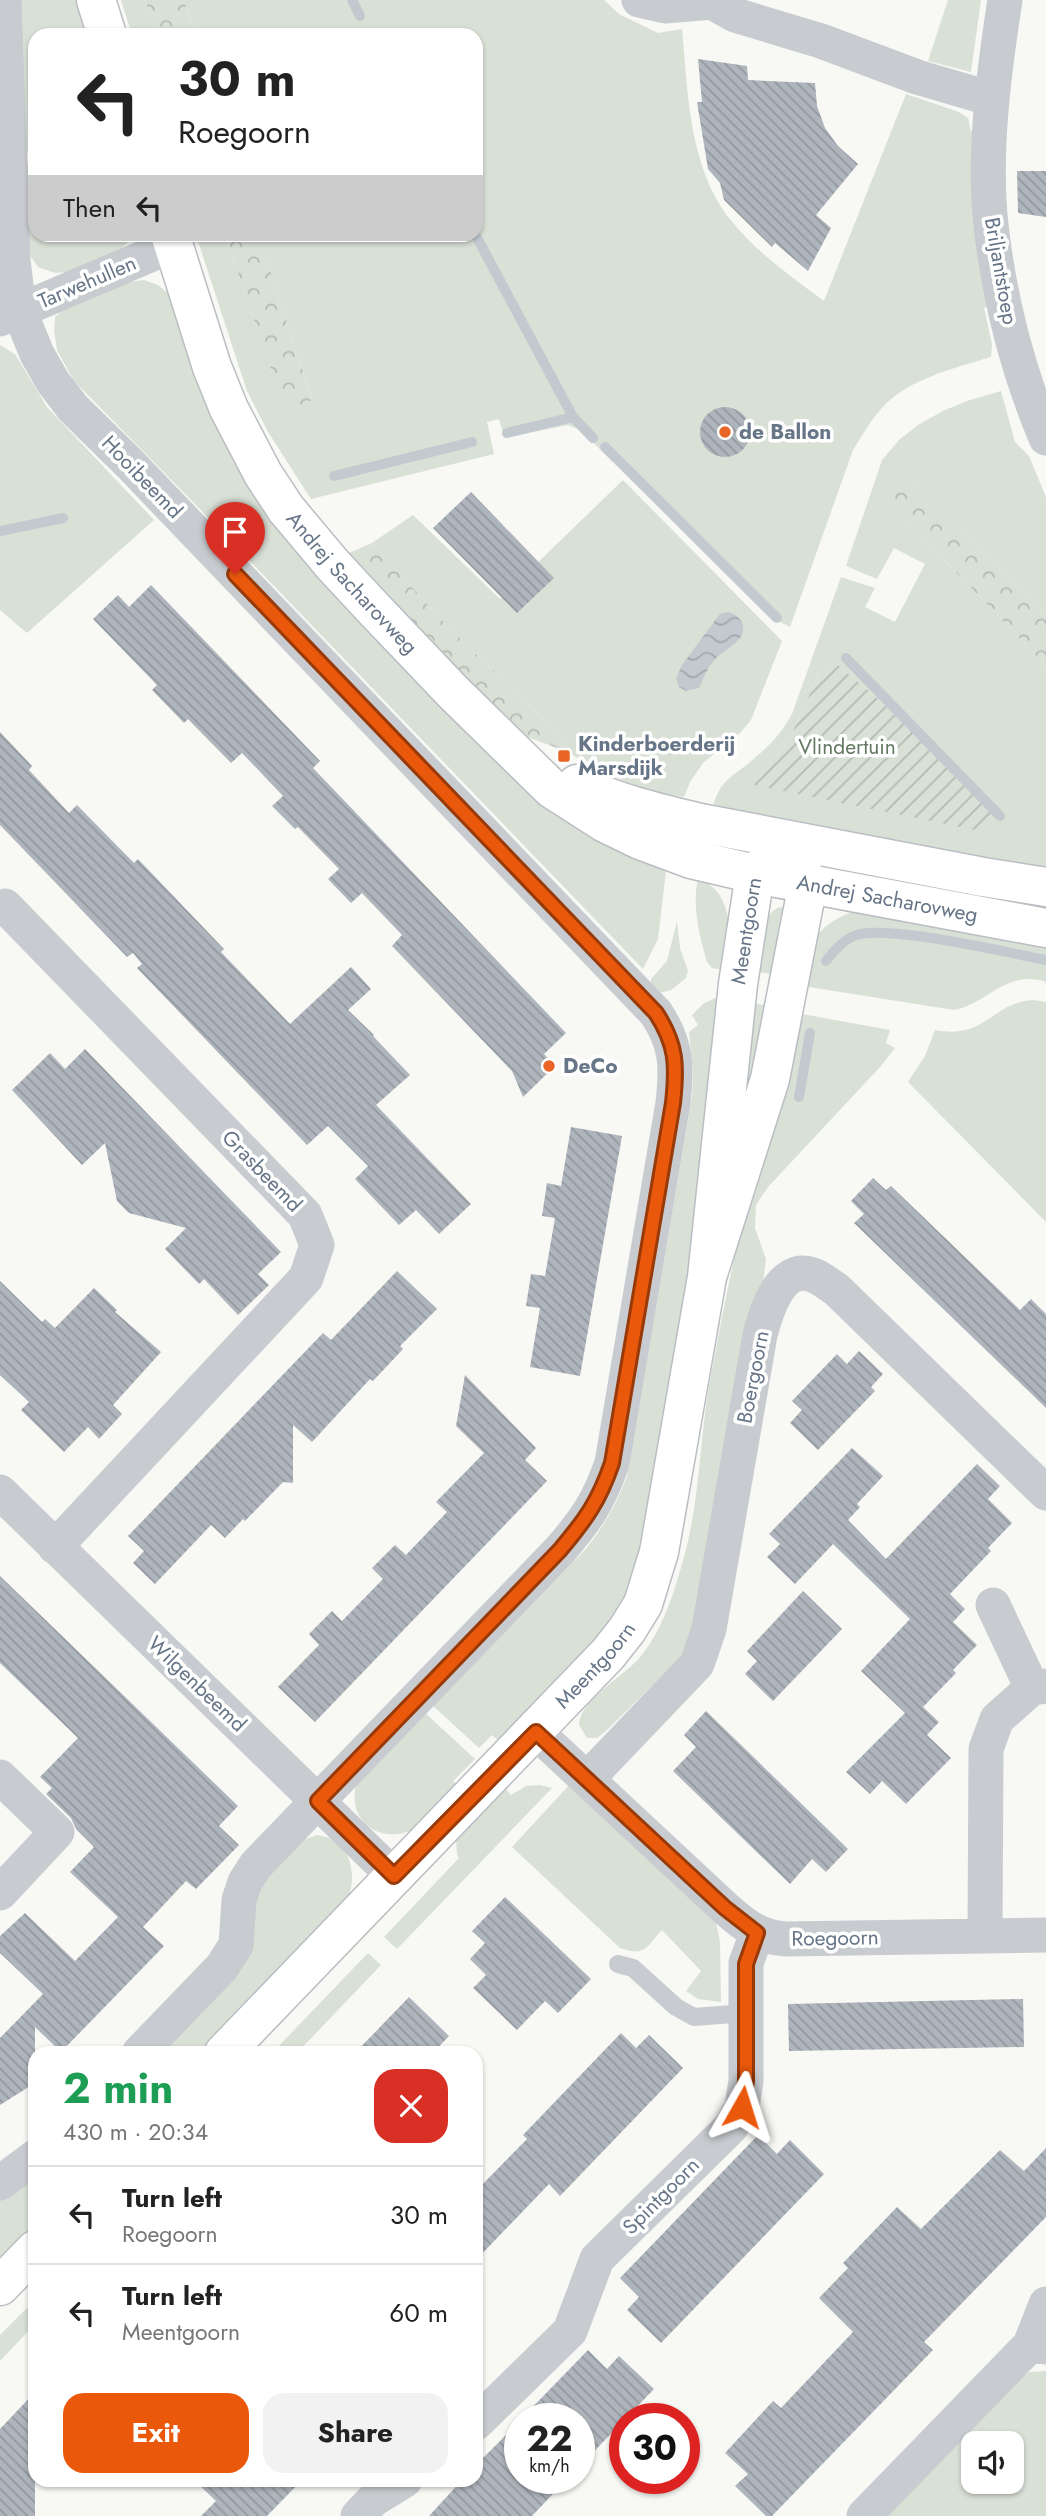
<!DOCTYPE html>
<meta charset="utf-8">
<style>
:root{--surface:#fff;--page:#f2f2f2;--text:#222;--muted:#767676;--line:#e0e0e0;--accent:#ea580c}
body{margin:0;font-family:Jost,sans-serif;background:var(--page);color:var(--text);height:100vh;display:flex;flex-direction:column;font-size:26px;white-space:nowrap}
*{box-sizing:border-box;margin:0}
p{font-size:23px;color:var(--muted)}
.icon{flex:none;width:38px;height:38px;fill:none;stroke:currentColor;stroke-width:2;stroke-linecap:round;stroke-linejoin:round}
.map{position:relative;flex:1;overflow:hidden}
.details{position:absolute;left:28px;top:2046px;width:455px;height:441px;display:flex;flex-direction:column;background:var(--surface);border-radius:21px;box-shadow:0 2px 5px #0004}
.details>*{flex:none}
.top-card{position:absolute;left:28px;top:28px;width:455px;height:214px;border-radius:21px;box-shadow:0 2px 5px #0004;background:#fff;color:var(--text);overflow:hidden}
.controls{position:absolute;left:961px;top:2431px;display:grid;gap:14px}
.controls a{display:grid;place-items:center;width:63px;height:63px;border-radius:14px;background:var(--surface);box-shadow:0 2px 5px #0004;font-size:35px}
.speed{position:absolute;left:504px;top:2403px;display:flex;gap:14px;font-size:35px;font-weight:700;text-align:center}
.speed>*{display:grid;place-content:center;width:91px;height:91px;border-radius:50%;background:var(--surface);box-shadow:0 2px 5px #0004;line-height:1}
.speed small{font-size:18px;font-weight:400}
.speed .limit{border:10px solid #d22;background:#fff;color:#111}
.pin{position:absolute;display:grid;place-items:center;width:60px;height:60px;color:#fff;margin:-72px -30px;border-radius:50% 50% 50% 0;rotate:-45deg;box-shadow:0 0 7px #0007}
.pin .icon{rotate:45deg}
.me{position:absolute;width:77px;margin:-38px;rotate:6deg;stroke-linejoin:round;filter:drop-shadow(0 0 5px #0008)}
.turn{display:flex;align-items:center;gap:24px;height:147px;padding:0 35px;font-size:32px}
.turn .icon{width:91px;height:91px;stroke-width:2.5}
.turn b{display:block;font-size:49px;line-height:60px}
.then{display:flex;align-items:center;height:66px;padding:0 35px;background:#0003;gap:14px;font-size:26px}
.round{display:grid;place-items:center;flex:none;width:74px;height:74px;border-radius:21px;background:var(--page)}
.summary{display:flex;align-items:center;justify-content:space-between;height:119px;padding:0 35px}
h1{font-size:42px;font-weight:700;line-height:52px;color:#1e9e55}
.cta{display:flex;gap:14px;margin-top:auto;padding:14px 35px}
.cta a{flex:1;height:80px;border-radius:21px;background:var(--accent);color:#fff;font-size:28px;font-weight:700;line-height:80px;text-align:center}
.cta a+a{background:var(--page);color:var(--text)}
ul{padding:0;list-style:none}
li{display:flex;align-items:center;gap:21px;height:98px;padding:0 35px;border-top:2px solid var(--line)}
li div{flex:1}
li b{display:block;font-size:26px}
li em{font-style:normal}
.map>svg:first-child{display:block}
.green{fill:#d9e0d6;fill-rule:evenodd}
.forest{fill:url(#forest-crowns)}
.garden{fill:url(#garden-furrows)}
.water{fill:url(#water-waves)}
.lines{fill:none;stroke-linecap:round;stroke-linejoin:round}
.stream{stroke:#c2cad0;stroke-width:10}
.building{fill:url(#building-back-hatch)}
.secondary-casing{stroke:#babec3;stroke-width:41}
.lane{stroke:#c8cbcf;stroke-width:18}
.street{stroke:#c8cbcf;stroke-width:35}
.secondary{stroke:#fff;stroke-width:38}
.route-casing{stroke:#983908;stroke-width:18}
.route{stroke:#ea580c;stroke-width:12}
.poi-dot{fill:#e96525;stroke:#fff;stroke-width:2.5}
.labels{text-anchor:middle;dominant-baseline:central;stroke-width:7;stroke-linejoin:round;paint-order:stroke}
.street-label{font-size:21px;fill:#667587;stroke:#fff}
.poi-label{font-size:21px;font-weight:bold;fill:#667587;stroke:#fff;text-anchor:start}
.park-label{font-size:21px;fill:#647961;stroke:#fff}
</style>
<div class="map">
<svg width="1046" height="2516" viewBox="0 0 1046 2516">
<defs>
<pattern id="forest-crowns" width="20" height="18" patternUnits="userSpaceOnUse" patternTransform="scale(1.75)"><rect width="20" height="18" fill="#d9e0d6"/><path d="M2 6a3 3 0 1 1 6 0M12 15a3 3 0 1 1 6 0" fill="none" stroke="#b4bab3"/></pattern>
<pattern id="garden-furrows" width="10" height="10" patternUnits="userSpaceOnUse" patternTransform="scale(1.75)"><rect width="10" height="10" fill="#d9e0d6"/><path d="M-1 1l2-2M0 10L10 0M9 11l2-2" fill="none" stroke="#b4bab3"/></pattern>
<pattern id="water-waves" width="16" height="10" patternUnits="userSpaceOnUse" patternTransform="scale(1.75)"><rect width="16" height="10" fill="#c2cad0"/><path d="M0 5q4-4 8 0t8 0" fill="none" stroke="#a1a9ae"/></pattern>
<pattern id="building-back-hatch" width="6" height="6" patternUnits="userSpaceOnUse" patternTransform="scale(1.75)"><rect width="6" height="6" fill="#afb5bc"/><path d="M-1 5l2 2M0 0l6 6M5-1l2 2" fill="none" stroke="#92989e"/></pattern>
</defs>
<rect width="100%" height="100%" fill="#f8f8f5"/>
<path class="green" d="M 17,0 L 78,0 L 89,35 L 35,35 L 35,152 L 23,152 Z
M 121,0 L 145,0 L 157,35 L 132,35 Z
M 184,0 L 604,0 L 619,14 L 658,33 L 682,29 C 688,94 689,172 734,224 C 759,254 793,278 824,301 L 906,94 L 959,112 L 968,118 L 971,131 L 977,134 L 991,305 L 984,308 L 992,344 L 991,357 C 955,368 907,379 881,409 C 870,421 862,436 853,450 L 790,627 L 776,620 L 580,430 L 568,425 L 504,438 L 499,419 L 487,422 L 494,454 L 311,499 L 268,432 L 247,391 L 196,235 L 225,235 L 285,410 L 312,400 L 259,235 L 476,234 L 476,35 L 195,35 Z
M 948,0 L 981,0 L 971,72 L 928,61 Z
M 23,163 L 35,163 L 35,234 L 135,235 L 123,247 L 114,253 L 68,272 L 55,273 L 38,267 L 27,251 Z
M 144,280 L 158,285 L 169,294 L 213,421 L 239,471 L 293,549 L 406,672 L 505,770 L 559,811 L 667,862 L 658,939 L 643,969 L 191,500 L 74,381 L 57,350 L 54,330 L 55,317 C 78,297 114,283 144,280 Z
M 0,345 L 15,354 L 47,407 L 154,520 L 27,633 L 0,610 Z
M 1001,391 L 1015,442 L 1029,456 L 1046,497 L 1046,615 L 909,480 L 883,504 L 947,563 L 1046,666 L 1046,870 L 712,814 C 717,778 734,778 757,756 C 772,743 783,731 792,714 L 841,577 L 875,588 L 865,607 L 895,622 L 925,564 L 894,548 L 877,579 L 846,566 L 882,460 L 899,440 L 918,425 L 943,411 L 967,401 ZM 834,662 L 874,695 L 999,816 L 757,773 L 763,771 L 789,740 L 819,673 Z
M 623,480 L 782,641 L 751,720 L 740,733 L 703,763 L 690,782 L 684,797 C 641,790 605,776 568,752 L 566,741 L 452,631 L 372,543 L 413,515 L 500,599 Z
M 698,878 C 735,893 731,937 728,971 L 712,968 L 707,962 C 699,934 692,907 698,878 Z
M 780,907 L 785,909 L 782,975 L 756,972 C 759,953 759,914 780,907 Z
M 863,908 L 1046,936 L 1046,982 C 1006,969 989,1003 954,1010 L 796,985 C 810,941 816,923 863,908 Z
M 677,921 L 680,948 L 688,971 L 686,978 L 671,990 L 660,993 L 651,983 L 651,979 L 667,961 Z
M 717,997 L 716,1131 L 661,1448 L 633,1585 L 605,1631 L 500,1742 L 492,1735 L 479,1748 L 431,1704 L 584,1551 C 603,1528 616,1505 627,1476 L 692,1097 L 693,1073 L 689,1032 L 698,1025 L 692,1015 L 703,1004 Z
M 1033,1000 L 1046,1002 L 1046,1222 L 908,1082 L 925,1056 L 935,1030 C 986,1040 991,1003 1033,1000 Z
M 752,1003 L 776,1007 L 744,1108 Z
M 791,1012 L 890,1030 L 886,1043 L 895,1048 L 881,1066 L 768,1187 L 756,1205 L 755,1228 L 766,1259 L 762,1292 L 695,1626 L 684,1654 L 605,1732 L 597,1738 L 587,1738 L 579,1725 C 579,1700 625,1676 641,1656 C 662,1630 673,1596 682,1564 C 700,1505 699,1442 710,1381 C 732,1257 762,1135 791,1012 Z
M 424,1712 L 475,1759 L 453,1781 L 458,1786 C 446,1798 433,1816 419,1826 C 384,1849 342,1821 358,1779 Z
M 572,1782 L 716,1922 L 720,1942 L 721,2002 L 698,1999 L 686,1991 L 701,1971 L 662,1930 C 646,1947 646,1957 620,1948 L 512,1847 Z
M 540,1785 L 552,1788 L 397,1949 L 384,1937 L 459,1858 L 457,1854 L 456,1839 L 504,1787 L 511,1795 L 526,1786 Z
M 317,1835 C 350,1839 358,1872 348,1899 L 201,2053 L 157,2053 L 255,1892 L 298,1842 Z
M 368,1953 L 381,1965 L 297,2053 L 272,2053 Z
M 35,2174 L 35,2226 L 0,2262 L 0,2200 Z
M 27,2308 L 35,2316 L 35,2324 L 0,2361 L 0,2335 Z
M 1046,2371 L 1046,2516 L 887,2516 L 1018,2381 L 1029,2372 ZM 973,2443 L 1012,2443 L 1012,2482 L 973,2482 Z"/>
<path class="forest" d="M 145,0 L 184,0 L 195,35 L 157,35 Z
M 225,235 L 259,235 L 312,400 L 285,411 Z
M 909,480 L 1046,615 L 1046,666 L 947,563 L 883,504 L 890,486 Z
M 372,543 L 452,631 L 566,741 L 568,752 L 522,735 L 389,601 L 349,553 Z"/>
<path class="garden" d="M 834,662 L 874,695 L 1000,816 L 980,831 L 754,785 L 751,781 L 757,773 L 763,771 L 789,740 L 819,673 Z"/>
<path class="water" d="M 728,612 C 734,614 738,616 741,621 C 752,641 721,649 712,663 C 706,670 703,680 699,688 L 686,691 L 679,687 L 676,678 L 682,665 L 720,614 Z"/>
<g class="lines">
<path class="stream" d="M 352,0 L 360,16
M 475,234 L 573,417 L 593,438
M 507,433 L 573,417
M 605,447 L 777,618
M 334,476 L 472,442
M 0,531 L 63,518
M 846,658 L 1000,816
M 826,961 C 834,951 842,941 854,936 C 881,923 1010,953 1046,960
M 799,1097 L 810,1033"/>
</g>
<path class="building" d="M 698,59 L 747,66 L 748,80 L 815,83 L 817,106 L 825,128 L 838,146 L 858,164 L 816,215 L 831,228 L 808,271 L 775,243 L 772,247 L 724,200 L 720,183 L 708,169 L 697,102 L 702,102 Z
M 1017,171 L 1046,171 L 1046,217 L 1018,213 Z
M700 432a25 25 0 1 1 50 0a25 25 0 1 1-50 0Z
M 471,492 L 554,578 L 517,613 L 433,528 Z
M 151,585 L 320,761 L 313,768 L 566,1033 L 544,1054 L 555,1066 L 523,1097 L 512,1071 L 392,946 L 402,935 L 362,893 L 351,903 L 328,879 L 339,869 L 298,827 L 295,829 L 272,806 L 283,796 L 242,753 L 231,763 L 188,719 L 184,723 L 152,690 L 157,685 L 93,619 L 118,595 L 129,607 Z
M 0,732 L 32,766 L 29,770 L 69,813 L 77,805 L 134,863 L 138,859 L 224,949 L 221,952 L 290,1024 L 351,967 L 371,989 L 348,1010 L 374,1035 L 373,1036 L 410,1075 L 376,1105 L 471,1204 L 439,1234 L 416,1210 L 399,1225 L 355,1179 L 368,1166 L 328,1126 L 307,1145 L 137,968 L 142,964 L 133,953 L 127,957 L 0,825 Z
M 85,1049 L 281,1252 L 258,1274 L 269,1285 L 238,1315 L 204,1279 L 199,1284 L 165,1249 L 186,1228 L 129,1213 L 117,1201 L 105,1143 L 82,1165 L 12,1090 L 50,1053 L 65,1069 Z
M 571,1127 L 622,1136 L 580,1376 L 530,1367 L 540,1308 L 526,1306 L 531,1274 L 545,1276 L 555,1218 L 542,1216 L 547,1183 L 561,1186 Z
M 873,1178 L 886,1190 L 891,1186 L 1020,1310 L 1031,1299 L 1046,1314 L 1046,1408 L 854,1223 L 864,1214 L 851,1201 Z
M 397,1271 L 437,1309 L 400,1346 L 403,1349 L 373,1381 L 370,1379 L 312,1442 L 293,1425 L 293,1483 L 283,1482 L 245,1521 L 243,1519 L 225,1538 L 211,1525 L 155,1584 L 133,1563 L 144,1551 L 128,1536 L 323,1333 L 331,1340 Z
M 0,1281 L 42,1322 L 45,1319 L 55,1328 L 94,1288 L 117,1310 L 115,1312 L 161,1352 L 113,1405 L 122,1414 L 99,1439 L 88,1427 L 64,1452 L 21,1410 L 29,1402 L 0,1375 Z
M 859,1351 L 883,1374 L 871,1387 L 875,1391 L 818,1450 L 790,1423 L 802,1410 L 792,1401 L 837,1354 L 847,1364 Z
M 465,1375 L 536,1448 L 525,1460 L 547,1481 L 315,1722 L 278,1687 L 319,1645 L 309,1634 L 332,1611 L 342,1621 L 383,1579 L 372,1568 L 395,1545 L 406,1555 L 426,1534 L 447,1512 L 436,1502 L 484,1453 L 456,1426 Z
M 852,1448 L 883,1476 L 857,1504 L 860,1507 L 848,1520 L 886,1559 L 977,1464 L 1000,1486 L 988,1499 L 1012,1523 L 988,1548 L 991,1551 L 950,1594 L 965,1609 L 953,1622 L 977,1645 L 953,1670 L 956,1673 L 923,1707 L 939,1722 L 927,1735 L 951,1758 L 906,1804 L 882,1781 L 870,1794 L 846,1772 L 905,1713 L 861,1671 L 910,1619 L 833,1544 L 795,1584 L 767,1557 L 780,1544 L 769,1534 Z
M 0,1576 L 238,1806 L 219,1826 L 239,1845 L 196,1889 L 186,1881 L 143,1927 L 164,1946 L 61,2052 L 35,2027 L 35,2083 L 0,2105 L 0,2038 L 43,1994 L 0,1953 L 0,1936 L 25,1913 L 75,1961 L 118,1917 L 70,1872 L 94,1847 L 76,1829 L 71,1818 L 46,1794 L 52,1788 L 40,1777 L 78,1738 L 0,1663 Z
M 803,1591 L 842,1629 L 773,1701 L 745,1674 L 757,1661 L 747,1651 Z
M 706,1711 L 848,1849 L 826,1872 L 812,1859 L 790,1884 L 673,1771 L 696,1747 L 684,1735 Z
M 505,1897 L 591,1979 L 558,2013 L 545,2001 L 517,2030 L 473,1988 L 486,1975 L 470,1959 L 485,1943 L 472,1931 Z
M 409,1997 L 449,2036 L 433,2053 L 355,2053 Z
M 1023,1999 L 1024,2047 L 789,2051 L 788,2004 Z
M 621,2033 L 636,2048 L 649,2035 L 683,2068 L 560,2196 L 549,2184 L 476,2260 L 476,2191 L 527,2139 L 523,2135 Z
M 758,2135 L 777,2154 L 790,2140 L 824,2174 L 661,2343 L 627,2310 L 639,2297 L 620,2278 Z
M 1046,2148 L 1046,2217 L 924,2342 L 933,2350 L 772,2516 L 766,2516 L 735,2486 L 748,2474 L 725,2453 L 773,2401 L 781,2408 L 853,2332 L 819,2298 L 848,2268 L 843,2263 L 897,2207 L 921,2229 L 1000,2150 L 1024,2171 Z
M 588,2350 L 607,2369 L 619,2356 L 654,2389 L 579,2467 L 579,2418 L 522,2418 Z
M 35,2392 L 35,2516 L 0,2516 L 0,2429 Z
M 520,2421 L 520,2478 L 568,2478 L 532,2516 L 429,2516 L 462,2480 L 476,2480 L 476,2465 Z
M 194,2480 L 302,2480 L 267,2516 L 201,2516 L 216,2501 Z"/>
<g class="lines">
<g class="secondary-casing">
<g id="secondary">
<path d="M 96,0 L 107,35"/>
<path id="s1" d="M 170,234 L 212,367 L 229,409 L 263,474 L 286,509 L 333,565 L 372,607 L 453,692 L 552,789 L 605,823 L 640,840 L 691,859 L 755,874 L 1046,928"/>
<path d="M 577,784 C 615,803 659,813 700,823 L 983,877 L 1046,887"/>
<path id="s2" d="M 224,2053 L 608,1654 L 627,1630 L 643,1604 L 659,1552 L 707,1277 L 738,984 L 755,874 L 787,841 L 808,884 L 806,894 L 770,1079 L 707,1277"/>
<path d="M 0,2286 L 35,2250"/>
</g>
</g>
<path class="lane" d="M 618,1964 L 633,1968 L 676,2007 L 694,2017 L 746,2013"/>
<path class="street" d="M 4,0 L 13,260 L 19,310 L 37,354 L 53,382 L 73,408 L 131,465 L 656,1013 C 677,1045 677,1066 673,1103 L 612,1463 C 599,1501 586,1520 560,1550 L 256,1865 L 245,1882 L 239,1900 L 236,1945 L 222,1967 L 139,2053
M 639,0 L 665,6 L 712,2
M 714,0 L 712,2 L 735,15 L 821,41 L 917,77 L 992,99
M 1005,0 C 994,71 983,153 991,225 C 999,297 1018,371 1046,438
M 0,319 L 157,252 L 174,248
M 0,909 L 5,906 L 305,1215 L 317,1245 L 306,1278 L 55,1547
M 0,1492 L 394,1876
M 993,1605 L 1032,1688
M 536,1732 L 725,1908 C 744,1925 760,1938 786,1939 L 1046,1935
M 0,1777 L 57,1832 L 0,1893
M 587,1779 L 697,1664 L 709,1629 L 760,1335 C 766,1312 780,1263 813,1275 C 821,1278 830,1285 837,1290 L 1046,1493
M 985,1934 L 986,1749 L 997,1719 L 1032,1688 L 1046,1686
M 0,2183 L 35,2157
M 1030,2345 L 1046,2304
M 476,2423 L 570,2331 L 597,2259 L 731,2127 L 742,2107 L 746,2081 L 746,1963 L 757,1933
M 358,2516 L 374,2499 L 405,2480
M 864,2516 L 1030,2345 L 1046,2347"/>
<use href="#secondary" class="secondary"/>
</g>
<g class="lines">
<g class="route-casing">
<path id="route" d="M 235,574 L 656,1013 C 677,1045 677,1066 673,1103 L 612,1463 C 599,1501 586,1519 560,1550 L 318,1801 L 394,1876 L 536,1732 L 725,1908 L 757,1933 L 746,1964 L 746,2081 L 742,2107"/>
</g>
<use href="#route" class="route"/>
</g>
<g class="poi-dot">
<circle cx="725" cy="432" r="7"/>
<rect x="557" y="749" width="14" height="14" rx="3.5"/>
<circle cx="549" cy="1066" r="7"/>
</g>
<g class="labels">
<g class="street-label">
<text transform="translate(1001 271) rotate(80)">Briljantstoep</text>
<text transform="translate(87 282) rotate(-23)">Tarwehullen</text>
<text transform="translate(142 477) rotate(46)">Hooibeemd</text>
<text stroke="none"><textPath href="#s1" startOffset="399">Andrej Sacharovweg</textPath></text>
<text stroke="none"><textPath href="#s1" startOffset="1043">Andrej Sacharovweg</textPath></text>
<text stroke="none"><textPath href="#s2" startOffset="1297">Meentgoorn</textPath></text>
<text transform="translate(262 1171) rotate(46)">Grasbeemd</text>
<text transform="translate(753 1377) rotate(-79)">Boergoorn</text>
<text stroke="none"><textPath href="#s2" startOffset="537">Meentgoorn</textPath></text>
<text transform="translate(197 1684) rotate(44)">Wilgenbeemd</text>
<text transform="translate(835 1938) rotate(-1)">Roegoorn</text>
<text transform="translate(661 2196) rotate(-45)">Spintgoorn</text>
</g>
<g class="poi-label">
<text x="739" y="432">de Ballon</text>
<text x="578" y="744">Kinderboerderij<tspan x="578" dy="24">Marsdijk</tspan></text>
<text x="563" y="1066">DeCo</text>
</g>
<g class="park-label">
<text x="847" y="747">Vlindertuin</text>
</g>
</g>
</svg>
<div class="controls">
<a><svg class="icon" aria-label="sound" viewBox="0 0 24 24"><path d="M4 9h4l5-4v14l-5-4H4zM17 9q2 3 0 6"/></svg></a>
</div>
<div class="speed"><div>22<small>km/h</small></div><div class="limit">30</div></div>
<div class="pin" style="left:235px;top:574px;background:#d93025"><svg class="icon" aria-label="arrive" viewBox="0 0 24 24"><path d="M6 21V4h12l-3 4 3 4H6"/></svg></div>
<svg class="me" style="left:742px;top:2107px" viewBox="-20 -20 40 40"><path d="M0-17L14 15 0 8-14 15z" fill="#ea580c" stroke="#fff" stroke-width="4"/></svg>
<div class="top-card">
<div class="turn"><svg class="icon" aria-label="left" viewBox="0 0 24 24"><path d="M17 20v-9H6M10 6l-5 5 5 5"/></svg><div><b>30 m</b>Roegoorn</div></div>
<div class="then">Then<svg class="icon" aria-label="left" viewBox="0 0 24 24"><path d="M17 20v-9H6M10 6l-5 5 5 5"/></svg></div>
</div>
<section class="details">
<div class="summary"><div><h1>2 min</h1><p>430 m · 20:34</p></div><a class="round" style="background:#d93025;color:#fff"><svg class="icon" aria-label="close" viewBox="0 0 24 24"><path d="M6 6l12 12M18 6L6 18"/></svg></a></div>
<ul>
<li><svg class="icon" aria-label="left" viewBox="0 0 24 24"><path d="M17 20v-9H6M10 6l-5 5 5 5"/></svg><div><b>Turn left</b><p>Roegoorn</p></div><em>30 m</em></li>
<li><svg class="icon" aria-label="left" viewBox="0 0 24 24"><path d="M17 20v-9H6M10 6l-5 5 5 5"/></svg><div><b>Turn left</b><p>Meentgoorn</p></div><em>60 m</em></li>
</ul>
<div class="cta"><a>Exit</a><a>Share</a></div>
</section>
</div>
